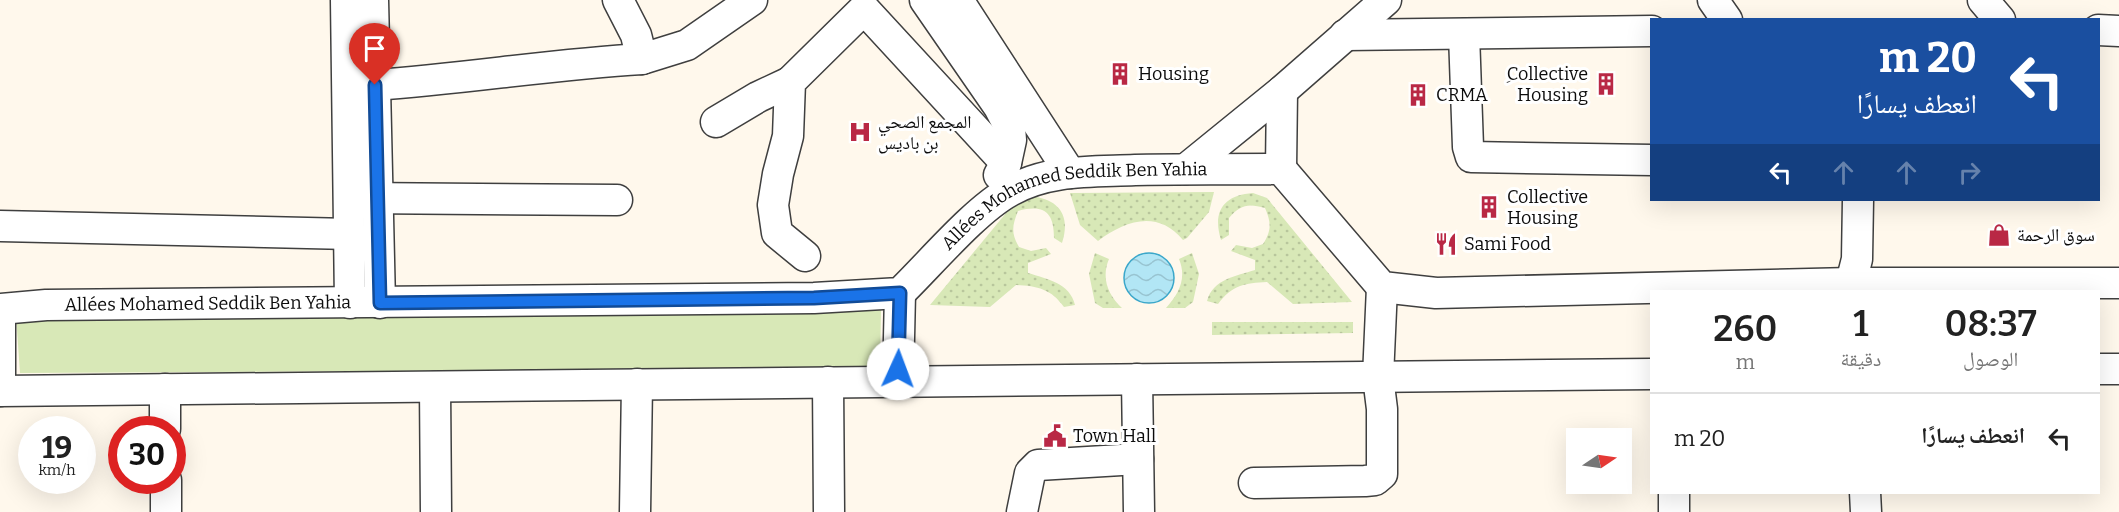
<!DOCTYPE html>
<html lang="ar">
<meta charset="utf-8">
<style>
:root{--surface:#fff;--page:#f2f2f2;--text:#222;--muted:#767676;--line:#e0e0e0}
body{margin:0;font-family:Bitter,"Noto Naskh Arabic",serif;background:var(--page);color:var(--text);direction:rtl;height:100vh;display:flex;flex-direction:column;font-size:22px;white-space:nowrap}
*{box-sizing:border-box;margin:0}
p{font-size:20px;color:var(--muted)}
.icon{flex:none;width:33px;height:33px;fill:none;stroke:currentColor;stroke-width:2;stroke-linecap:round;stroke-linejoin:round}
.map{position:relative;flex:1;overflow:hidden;direction:ltr}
.drawer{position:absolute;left:1650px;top:290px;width:450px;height:204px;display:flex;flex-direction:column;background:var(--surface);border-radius:0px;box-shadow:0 6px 24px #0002;direction:rtl}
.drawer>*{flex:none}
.top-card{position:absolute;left:1650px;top:18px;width:450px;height:183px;border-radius:0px;box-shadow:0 6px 24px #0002;direction:rtl;background:#1a4fa0;color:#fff;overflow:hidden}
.needle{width:39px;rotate:77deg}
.tools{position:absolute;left:1566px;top:428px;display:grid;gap:12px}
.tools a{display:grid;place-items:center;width:66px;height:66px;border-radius:0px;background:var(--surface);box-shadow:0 6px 24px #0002;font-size:30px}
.speed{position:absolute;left:18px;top:416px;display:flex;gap:12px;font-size:30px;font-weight:700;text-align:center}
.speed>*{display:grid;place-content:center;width:78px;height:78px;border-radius:50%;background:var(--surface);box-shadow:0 6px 24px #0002;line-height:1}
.speed small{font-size:15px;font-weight:400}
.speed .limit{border:9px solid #d22;background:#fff;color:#111}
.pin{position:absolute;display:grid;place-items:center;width:51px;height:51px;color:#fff;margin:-62px -26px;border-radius:50% 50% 50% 0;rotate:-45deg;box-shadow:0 0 6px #0007}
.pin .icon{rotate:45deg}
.me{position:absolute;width:66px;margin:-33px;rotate:2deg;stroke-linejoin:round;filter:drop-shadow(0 0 4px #0008)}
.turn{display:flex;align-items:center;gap:21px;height:126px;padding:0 24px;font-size:27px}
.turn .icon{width:78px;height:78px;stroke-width:2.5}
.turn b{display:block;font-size:42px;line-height:51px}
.lanes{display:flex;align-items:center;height:57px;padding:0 24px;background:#0003;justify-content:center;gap:30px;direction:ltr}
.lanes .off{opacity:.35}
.eta{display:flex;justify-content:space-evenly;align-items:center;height:102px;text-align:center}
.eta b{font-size:36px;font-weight:600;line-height:42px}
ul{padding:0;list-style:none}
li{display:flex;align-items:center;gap:18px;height:90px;padding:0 24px;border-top:2px solid var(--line)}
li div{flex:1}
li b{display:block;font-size:22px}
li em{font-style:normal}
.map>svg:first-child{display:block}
.grass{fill:url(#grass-dots)}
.park{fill:#d8e8b7}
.water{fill:url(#water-waves);stroke:#3ba7ca;stroke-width:1.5}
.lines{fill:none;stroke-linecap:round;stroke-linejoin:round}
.minor-casing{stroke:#3f3f3f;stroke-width:33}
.minor{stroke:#fff;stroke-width:30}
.route-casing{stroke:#114b97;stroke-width:15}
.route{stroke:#1a73e8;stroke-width:10}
.labels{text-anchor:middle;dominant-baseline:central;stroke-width:6;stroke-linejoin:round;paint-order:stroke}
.poi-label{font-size:18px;fill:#0c0c0c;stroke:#fff;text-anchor:start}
.street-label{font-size:18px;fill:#0c0c0c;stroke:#fff}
</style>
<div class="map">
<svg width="2119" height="512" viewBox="0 0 2119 512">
<defs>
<pattern id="grass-dots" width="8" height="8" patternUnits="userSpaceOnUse" patternTransform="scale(1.5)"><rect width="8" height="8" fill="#d8e8b7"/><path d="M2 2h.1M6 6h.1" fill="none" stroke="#b8c69c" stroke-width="1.8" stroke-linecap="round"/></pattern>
<pattern id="water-waves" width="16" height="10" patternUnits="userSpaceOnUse" patternTransform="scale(1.5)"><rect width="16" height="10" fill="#b2e6f5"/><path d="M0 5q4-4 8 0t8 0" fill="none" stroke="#98c4d1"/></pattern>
</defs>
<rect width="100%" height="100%" fill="#fff8ec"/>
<path class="grass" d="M 1214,192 L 1209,212 L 1187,238 L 1183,240 C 1157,209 1125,221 1098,241 L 1080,225 L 1070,193 Z
M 1253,193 L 1267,198 L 1352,302 L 1293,304 L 1267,282 C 1245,283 1232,285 1218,304 L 1207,301 C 1213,279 1236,276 1255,270 L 1255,260 L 1231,251 L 1236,245 L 1252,248 L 1263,244 C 1272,230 1271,222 1265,208 C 1248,203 1240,205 1229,218 L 1229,235 L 1221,240 C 1212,211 1224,195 1253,193 Z
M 1030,196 C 1059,199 1071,215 1062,243 L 1054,238 C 1054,212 1044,204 1018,211 C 1012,226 1011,233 1019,247 L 1031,251 L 1046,248 L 1051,254 L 1028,263 L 1028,273 C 1047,279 1070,283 1075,305 L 1064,307 C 1051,289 1038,286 1016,285 L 990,307 L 930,305 L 1016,201 Z
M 1095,253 L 1109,259 C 1101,278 1108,295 1122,308 L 1103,308 L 1095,303 L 1089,274 Z
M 1192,253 L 1199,274 L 1193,302 L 1185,308 L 1166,308 C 1179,294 1187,278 1179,259 Z
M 1212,322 L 1353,322 L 1353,333 L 1212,335 Z"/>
<path class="park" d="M 881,309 L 880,368 L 20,373 L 16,316 Z"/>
<path class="water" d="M1124 278a25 25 0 1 1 50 0a25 25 0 1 1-50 0Z"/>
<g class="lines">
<g class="minor-casing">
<g id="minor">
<path d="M 346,0 L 350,303"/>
<path d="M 373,0 L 380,303"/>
<path d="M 618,0 L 636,35 L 642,59 L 687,45 L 752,0"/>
<path d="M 925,0 L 999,107 L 1010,128 L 1011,140 L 1006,163 L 999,175"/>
<path d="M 958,0 L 1070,173"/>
<path d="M 1713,0 L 1727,20"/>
<path d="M 1983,0 L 2000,20"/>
<path d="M 2098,30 L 2119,31"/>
<path d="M 1464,34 L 1468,147 L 1471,157 L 1652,160"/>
<path d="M 1345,35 L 1652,31"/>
<path d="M 375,85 C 464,79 553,64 642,59"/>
<path d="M 716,122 L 758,97 L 790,82"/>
<path d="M 1186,169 L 1282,91 L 1386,0"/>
<path d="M 1281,169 L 1282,91"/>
<path d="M 358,198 L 617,200"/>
<path d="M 0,226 L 350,234"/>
<path d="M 805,256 L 777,233 L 773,205 L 778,174 L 788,136 L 790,82 L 864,9 L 1006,163"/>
<path d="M 1851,283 L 1857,259 L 1858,200"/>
<path id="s1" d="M 0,309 L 46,305 L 814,298 L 900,293 C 930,264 975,210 1010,191 C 1048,169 1093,172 1135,170 C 1184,169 1232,169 1281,169 L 1382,287 L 1436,293 L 1851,283 L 2119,283"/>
<path d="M 0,318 L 0,391"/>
<path d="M 2098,369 L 2119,369"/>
<path d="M 1137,379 L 1139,512"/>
<path d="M 828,382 L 829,512"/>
<path d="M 898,382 L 900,293"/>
<path d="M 435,387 L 436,512"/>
<path d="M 165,389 L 165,429"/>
<path d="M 0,391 L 1652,374"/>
<path d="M 166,480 L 166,512"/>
<path d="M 1254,483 L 1365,481 L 1375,480 L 1382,474 L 1382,409 L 1378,377 L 1382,287"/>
<path d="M 1865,492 L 1866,512"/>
<path d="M 635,512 L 637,384"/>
<path d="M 1022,512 L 1030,473 L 1038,465 L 1138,459"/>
<path d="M 1674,512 L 1674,492"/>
</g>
</g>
<use href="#minor" class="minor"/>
</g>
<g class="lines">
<g class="route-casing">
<path id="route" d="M 375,85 L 380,303 L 814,298 L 900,293 L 898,369"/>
</g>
<use href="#route" class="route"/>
</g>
<defs>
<g id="building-bare" transform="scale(1.8)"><path d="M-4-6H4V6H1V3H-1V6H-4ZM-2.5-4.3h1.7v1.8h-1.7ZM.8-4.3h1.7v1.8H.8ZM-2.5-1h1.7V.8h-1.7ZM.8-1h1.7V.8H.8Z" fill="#b92845" stroke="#fff" stroke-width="2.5" paint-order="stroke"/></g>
<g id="hospital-bare" transform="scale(1.8)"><path d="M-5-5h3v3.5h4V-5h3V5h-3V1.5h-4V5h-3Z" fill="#b92845" stroke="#fff" stroke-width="2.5" paint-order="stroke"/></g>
<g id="shop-bare" transform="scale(1.8)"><path d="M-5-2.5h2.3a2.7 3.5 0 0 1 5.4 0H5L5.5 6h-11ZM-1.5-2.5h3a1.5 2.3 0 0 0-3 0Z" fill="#b92845" stroke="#fff" stroke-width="2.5" paint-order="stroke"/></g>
<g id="restaurant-bare" transform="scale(1.8)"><path d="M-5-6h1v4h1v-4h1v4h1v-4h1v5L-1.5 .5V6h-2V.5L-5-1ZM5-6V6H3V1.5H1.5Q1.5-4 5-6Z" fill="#b92845" stroke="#fff" stroke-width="2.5" paint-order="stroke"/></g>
<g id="civic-bare" transform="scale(1.8)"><path d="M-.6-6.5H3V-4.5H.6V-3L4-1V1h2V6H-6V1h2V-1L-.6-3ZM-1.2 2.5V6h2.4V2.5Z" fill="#b92845" stroke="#fff" stroke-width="2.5" paint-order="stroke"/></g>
</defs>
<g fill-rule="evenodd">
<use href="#building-bare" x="1120" y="74"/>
<use href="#building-bare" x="1606" y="84"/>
<use href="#building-bare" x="1418" y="95"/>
<use href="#hospital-bare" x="860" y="132"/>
<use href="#building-bare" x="1489" y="207"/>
<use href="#shop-bare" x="1999" y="235"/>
<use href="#restaurant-bare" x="1446" y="244"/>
<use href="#civic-bare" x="1055" y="436"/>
</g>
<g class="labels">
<g class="poi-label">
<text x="1138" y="74">Housing</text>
<text x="1588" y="74" text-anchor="end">ِCollective<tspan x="1588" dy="21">Housing</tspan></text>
<text x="1436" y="95">CRMA</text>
<text x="878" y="122">المجمع الصحي<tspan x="878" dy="21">بن باديس</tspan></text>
<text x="1507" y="197">Collective<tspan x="1507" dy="21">Housing</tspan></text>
<text x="2017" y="235">سوق الرحمة</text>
<text x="1464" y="244">Sami Food</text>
<text x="1073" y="436">Town Hall</text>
</g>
<g class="street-label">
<text stroke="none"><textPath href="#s1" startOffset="1108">Allées Mohamed Seddik Ben Yahia</textPath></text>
<text stroke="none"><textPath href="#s1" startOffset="208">Allées Mohamed Seddik Ben Yahia</textPath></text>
</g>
</g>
</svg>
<div class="tools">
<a><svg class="needle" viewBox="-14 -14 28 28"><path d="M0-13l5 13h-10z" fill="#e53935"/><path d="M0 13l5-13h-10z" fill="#767676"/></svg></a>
</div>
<div class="speed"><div>19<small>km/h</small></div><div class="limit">30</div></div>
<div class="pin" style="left:375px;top:85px;background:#d93025"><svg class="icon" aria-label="arrive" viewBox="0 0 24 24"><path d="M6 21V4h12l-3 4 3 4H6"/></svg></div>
<svg class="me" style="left:898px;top:369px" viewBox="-20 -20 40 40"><circle r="19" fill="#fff"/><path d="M0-13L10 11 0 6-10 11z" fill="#1a73e8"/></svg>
<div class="top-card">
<div class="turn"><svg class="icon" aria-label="left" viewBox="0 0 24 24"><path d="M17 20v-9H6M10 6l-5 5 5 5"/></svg><div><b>20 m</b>انعطف يسارًا</div></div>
<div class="lanes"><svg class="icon" aria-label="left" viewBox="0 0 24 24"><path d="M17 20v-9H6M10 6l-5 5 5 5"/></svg><svg class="icon off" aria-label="ahead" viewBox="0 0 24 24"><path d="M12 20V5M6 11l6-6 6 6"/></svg><svg class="icon off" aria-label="ahead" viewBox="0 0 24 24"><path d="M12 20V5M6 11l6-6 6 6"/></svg><svg class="icon off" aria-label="right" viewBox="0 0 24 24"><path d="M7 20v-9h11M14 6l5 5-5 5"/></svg></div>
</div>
<section class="drawer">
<div class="eta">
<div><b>08:37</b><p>الوصول</p></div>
<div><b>1</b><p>دقيقة</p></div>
<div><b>260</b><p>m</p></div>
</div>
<ul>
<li><svg class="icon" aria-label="left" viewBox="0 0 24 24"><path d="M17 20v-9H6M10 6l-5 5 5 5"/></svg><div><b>انعطف يسارًا</b></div><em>20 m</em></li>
</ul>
</section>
</div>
